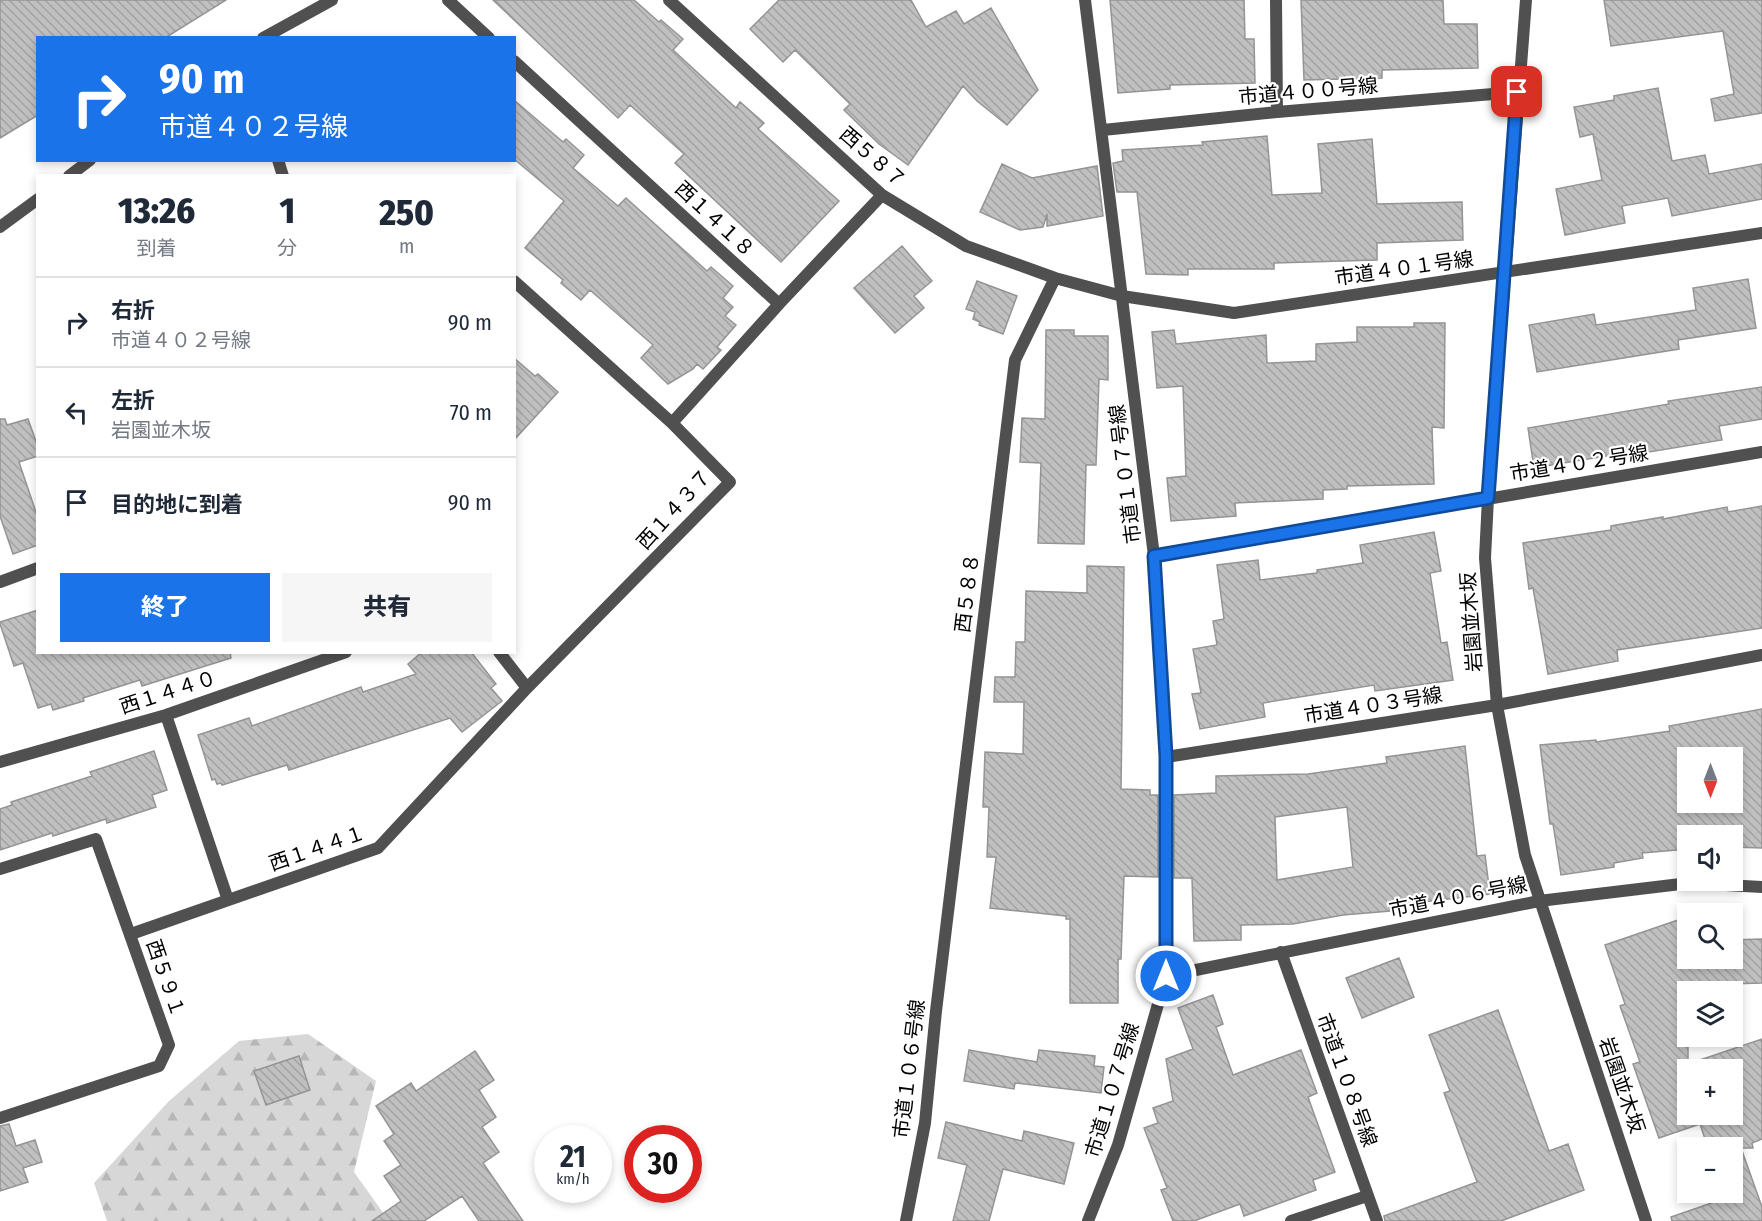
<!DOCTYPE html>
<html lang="ja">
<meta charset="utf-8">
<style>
:root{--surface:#fff;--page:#f6f6f7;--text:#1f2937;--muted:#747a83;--line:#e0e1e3;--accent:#1a73e8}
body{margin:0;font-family:"Fira Sans Condensed","Noto Sans JP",sans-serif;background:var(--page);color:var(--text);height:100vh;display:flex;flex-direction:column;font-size:22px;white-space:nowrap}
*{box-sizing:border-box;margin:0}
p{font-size:20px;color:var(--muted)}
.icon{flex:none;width:33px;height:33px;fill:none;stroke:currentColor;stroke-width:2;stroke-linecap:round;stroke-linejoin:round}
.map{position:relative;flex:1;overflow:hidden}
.details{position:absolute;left:36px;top:174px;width:480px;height:480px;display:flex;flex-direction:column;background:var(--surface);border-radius:0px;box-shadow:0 3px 9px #0003}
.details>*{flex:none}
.top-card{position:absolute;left:36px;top:36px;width:480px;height:126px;border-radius:0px;box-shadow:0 3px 9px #0003;background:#1a73e8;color:#fff;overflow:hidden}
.needle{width:39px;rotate:180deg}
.controls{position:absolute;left:1677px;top:747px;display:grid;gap:12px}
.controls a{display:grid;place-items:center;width:66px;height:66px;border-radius:0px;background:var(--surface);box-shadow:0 3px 9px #0003;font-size:30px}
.speed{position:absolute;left:534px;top:1125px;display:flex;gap:12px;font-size:30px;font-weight:700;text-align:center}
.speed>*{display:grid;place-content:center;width:78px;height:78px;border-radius:50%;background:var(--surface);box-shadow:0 3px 9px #0003;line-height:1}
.speed small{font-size:15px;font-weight:400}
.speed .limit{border:9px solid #d22;background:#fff;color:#111}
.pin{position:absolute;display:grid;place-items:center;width:51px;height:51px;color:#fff;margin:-26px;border-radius:12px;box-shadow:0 3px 9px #0006}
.me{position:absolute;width:66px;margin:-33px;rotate:0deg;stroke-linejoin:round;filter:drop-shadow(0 0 4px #0008)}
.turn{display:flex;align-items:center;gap:21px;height:126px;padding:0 24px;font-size:27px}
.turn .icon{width:78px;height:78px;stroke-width:2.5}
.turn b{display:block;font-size:42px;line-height:51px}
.eta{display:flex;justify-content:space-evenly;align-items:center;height:102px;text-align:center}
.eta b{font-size:36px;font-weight:800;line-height:42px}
.cta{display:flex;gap:12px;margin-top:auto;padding:12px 24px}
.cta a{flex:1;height:69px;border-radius:0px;background:var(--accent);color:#fff;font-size:24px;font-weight:800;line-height:69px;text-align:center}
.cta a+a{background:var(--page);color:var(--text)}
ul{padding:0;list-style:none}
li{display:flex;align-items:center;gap:18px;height:90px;padding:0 24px;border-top:2px solid var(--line)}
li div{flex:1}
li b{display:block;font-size:22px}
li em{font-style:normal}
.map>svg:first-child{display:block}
.forest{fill:url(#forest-firs)}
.building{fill:url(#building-back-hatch);stroke:#949494;stroke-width:1.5;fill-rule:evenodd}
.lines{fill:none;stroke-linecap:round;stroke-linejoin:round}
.minor{stroke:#505050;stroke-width:12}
.tertiary{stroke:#505050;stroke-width:12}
.route-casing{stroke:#114b97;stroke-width:15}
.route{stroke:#1a73e8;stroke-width:10}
.labels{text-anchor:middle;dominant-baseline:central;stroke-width:4.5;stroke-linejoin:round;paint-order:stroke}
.street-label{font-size:20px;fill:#000;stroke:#fff}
</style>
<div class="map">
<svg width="1762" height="1221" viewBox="0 0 1762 1221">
<defs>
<pattern id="forest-firs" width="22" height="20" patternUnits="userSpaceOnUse" patternTransform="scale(1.5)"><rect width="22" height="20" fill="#d7d7d7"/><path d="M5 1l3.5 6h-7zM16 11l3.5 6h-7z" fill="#b7b7b7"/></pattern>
<pattern id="building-back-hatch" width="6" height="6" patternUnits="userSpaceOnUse" patternTransform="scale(1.5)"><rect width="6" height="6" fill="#c0c0c0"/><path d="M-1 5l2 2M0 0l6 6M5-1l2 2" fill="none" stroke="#a3a3a3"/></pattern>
</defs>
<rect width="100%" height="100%" fill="#fff"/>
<path class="forest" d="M 308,1034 L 376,1081 L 354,1172 L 389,1221 L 107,1221 L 94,1183 L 169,1101 L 239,1041 Z"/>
<path class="building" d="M 0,0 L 226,0 L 165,38 L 38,38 L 38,115 L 0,138 Z
M 493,0 L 634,0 L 659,22 L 661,20 L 683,39 L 673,50 L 736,108 L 740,102 L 764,123 L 758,129 L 839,201 L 781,262 L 675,163 L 684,154 L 630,105 L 618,118 Z
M 779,0 L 911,0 L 926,27 L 956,11 L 964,24 L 991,8 L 1038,90 L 1007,125 L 977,101 L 963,86 L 908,165 L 879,144 L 844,110 L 850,104 L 795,50 L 783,62 L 750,29 Z
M 1110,0 L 1244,0 L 1245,39 L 1254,39 L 1255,83 L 1170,85 L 1170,89 L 1118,93 Z
M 1301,0 L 1443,0 L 1444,24 L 1477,24 L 1478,68 L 1382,70 L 1382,78 L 1304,80 Z
M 1604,0 L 1762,0 L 1762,113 L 1715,121 L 1711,99 L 1734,94 L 1723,31 L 1611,46 Z
M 1658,88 L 1672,161 L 1705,155 L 1709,174 L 1762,164 L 1762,199 L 1672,216 L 1668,198 L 1622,206 L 1625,223 L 1565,235 L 1556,189 L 1602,180 L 1593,134 L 1580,137 L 1574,107 L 1614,100 L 1614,96 Z
M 514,100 L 563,142 L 566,139 L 584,155 L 573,168 L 618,206 L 626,198 L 707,271 L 711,267 L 733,286 L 723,298 L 733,307 L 725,316 L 736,325 L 717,347 L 721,350 L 703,369 L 697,364 L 693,369 L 668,384 L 641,358 L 653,345 L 590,290 L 581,300 L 561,283 L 563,280 L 525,248 L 564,201 L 514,159 Z
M 1267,136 L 1272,195 L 1322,193 L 1318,144 L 1372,139 L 1377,204 L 1462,202 L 1463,240 L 1377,243 L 1377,260 L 1274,263 L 1274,269 L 1188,269 L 1188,275 L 1146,274 L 1137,192 L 1117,192 L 1113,163 L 1123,161 L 1122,150 L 1203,145 L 1202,142 Z
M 1002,164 L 1032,178 L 1097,166 L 1103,216 L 1047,226 L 1047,214 L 1043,227 L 1020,230 L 980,212 Z
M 902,246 L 932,281 L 914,296 L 924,308 L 895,333 L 854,288 Z
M 1748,279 L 1756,328 L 1678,340 L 1679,349 L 1537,372 L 1529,325 L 1594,314 L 1596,325 L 1696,310 L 1693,288 Z
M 977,281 L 1017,296 L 1003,334 L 979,325 L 980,322 L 973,319 L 975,312 L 966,309 Z
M 1414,323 L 1445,323 L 1444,428 L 1432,427 L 1434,484 L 1347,486 L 1347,489 L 1323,490 L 1323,499 L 1235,503 L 1236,516 L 1171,521 L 1167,478 L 1186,476 L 1183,386 L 1157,388 L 1152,332 L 1174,330 L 1176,344 L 1266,335 L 1267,363 L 1316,361 L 1316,344 L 1357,342 L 1357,327 L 1414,327 Z
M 1046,330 L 1074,330 L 1074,336 L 1108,336 L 1108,380 L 1099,379 L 1096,465 L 1086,465 L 1084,544 L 1038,543 L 1041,463 L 1020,462 L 1022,418 L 1045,419 Z
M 514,358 L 535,376 L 538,374 L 558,392 L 514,440 Z
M 1762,387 L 1762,419 L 1719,426 L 1722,440 L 1613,458 L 1612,455 L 1534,468 L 1528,428 L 1669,404 L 1668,401 Z
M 0,419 L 5,419 L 7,425 L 28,419 L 38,447 L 38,456 L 19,462 L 38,518 L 38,545 L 13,554 L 0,516 Z
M 1762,506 L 1762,628 L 1617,650 L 1618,661 L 1548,674 L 1533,588 L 1529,589 L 1523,543 L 1611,530 L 1611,526 L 1663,517 L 1663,519 L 1727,507 L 1728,512 Z
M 1434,532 L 1441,571 L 1430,573 L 1441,643 L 1447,642 L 1453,680 L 1375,691 L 1374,685 L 1263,703 L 1265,717 L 1200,729 L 1192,694 L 1201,693 L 1193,649 L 1217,645 L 1213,621 L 1224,619 L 1217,565 L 1258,560 L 1260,580 L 1317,573 L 1317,570 L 1363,563 L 1360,545 Z
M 1087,566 L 1124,567 L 1121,789 L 1150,790 L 1150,795 L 1158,795 L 1158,877 L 1124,876 L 1121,959 L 1118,959 L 1118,1003 L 1070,1003 L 1070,919 L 1066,919 L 1066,916 L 990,908 L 996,857 L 987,857 L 989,807 L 983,807 L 985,752 L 1023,754 L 1024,702 L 994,702 L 995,677 L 1015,677 L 1016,642 L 1025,642 L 1026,591 L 1087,593 Z
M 38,610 L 38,652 L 230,652 L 231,658 L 142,686 L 140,680 L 83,698 L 84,701 L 53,710 L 51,704 L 38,708 L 23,663 L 14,666 L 0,624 L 0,622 Z
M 422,652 L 471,652 L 496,684 L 491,688 L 502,701 L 462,732 L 450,718 L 289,770 L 287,765 L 222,785 L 221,783 L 217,784 L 215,779 L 212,780 L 198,735 L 249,718 L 252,726 L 361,687 L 363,692 L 416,674 L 408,664 Z
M 1762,709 L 1762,848 L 1732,847 L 1732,836 L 1688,836 L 1688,849 L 1642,853 L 1643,858 L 1614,863 L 1614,867 L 1561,875 L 1553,824 L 1550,824 L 1540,745 L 1596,740 L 1596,742 L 1670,731 L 1669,726 ZM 1688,758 L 1732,758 L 1732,802 L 1688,802 Z
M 1465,746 L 1477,856 L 1485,855 L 1490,894 L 1389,906 L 1390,911 L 1343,915 L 1293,924 L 1241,925 L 1241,940 L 1194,941 L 1192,878 L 1174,878 L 1174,795 L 1216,793 L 1216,776 L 1308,774 L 1387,763 L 1386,757 ZM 1347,807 L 1353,867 L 1277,880 L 1275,817 Z
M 154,751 L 167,790 L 152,795 L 156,807 L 107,823 L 106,819 L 53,836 L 52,833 L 0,850 L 0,809 L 12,805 L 11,802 L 92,776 L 90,772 Z
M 1678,920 L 1688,949 L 1688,958 L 1732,958 L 1732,940 L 1762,939 L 1762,983 L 1698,985 L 1700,992 L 1688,992 L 1688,1064 L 1762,1039 L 1762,1139 L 1752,1143 L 1753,1148 L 1741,1148 L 1762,1207 L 1762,1221 L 1672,1221 L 1671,1217 L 1732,1196 L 1732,1148 L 1708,1148 L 1700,1124 L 1659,1138 L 1633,1064 L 1640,1062 L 1620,1006 L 1625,1004 L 1605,945 ZM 1688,1070 L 1732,1070 L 1732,1114 L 1688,1114 Z
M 1399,958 L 1414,997 L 1362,1018 L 1346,978 Z
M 1213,995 L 1223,1024 L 1216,1027 L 1233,1075 L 1301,1050 L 1317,1093 L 1308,1097 L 1335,1172 L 1313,1180 L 1316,1190 L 1244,1216 L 1240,1204 L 1194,1221 L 1173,1221 L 1161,1190 L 1167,1188 L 1144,1128 L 1158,1123 L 1153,1108 L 1173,1101 L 1166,1059 L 1193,1049 L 1178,1008 Z
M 1498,1010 L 1549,1151 L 1568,1144 L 1584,1190 L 1501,1221 L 1385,1221 L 1384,1216 L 1477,1182 L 1444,1093 L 1450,1091 L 1429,1035 Z
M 969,1050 L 1037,1062 L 1039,1050 L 1095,1056 L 1094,1066 L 1104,1067 L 1101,1093 L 1015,1083 L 1014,1089 L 964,1081 Z
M 475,1051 L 494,1080 L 479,1090 L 496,1117 L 482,1127 L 499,1152 L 483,1163 L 523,1221 L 479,1221 L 462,1196 L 424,1221 L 372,1221 L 401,1201 L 384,1176 L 401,1165 L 384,1141 L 394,1134 L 376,1106 L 411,1083 L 416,1091 Z
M 299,1056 L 310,1090 L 266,1105 L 254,1071 Z
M 946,1122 L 1022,1141 L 1024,1131 L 1074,1143 L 1064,1184 L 1003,1169 L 989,1221 L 953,1221 L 967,1165 L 938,1158 Z
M 9,1124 L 16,1146 L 35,1140 L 42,1162 L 23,1168 L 28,1182 L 0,1191 L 0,1126 Z"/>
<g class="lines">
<path class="minor" d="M 448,0 L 489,38
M 669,0 L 882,195 L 966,246 L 1055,278 L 1122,296 L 1234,313 L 1762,233
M 1085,0 L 1154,556 L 1166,757 L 1166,976 L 1118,1145 L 1088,1221
M 1276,0 L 1277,112
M 514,61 L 779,304 L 882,195
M 1103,130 L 1277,112 L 1517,92
M 278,160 L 283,176
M 69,176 L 90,160
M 0,227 L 38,199
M 672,423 L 779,304
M 1154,556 L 1762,452
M 0,582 L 38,568
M 499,652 L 527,688
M 166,715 L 228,900
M 1166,757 L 1497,705 L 1762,655
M 0,762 L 166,715 L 346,652
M 0,869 L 96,839 L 169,1045 L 159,1066 L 0,1118
M 131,934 L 378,848 L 527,688 L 730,482 L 672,423 L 514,281
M 1281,952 L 1377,1221
M 1166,976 L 1539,901 L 1689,883 L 1762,887
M 906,1221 L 925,1123 L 936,1011 L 1015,360 L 1055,278
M 1291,1221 L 1367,1196"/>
<path class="tertiary" d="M 1526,0 L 1488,498 L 1485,558 L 1497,705 L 1525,855 L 1646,1221
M 263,38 L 332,0"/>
</g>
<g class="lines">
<g class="route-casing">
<path id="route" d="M 1166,976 L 1166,756 L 1154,556 L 1488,498 L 1517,92"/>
</g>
<use href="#route" class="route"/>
</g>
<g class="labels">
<g class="street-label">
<text transform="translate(1308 91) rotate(-5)">市道４００号線</text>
<text transform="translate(873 157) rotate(41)">西５８７</text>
<text transform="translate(715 219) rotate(43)">西１４１８</text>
<text transform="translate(1404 268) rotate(-8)">市道４０１号線</text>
<text transform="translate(1579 463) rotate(-9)">市道４０２号線</text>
<text transform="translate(1125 474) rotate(-97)">市道１０７号線</text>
<text transform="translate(674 509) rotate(-48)">西１４３７</text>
<text transform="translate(967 593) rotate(-83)">西５８８</text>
<text transform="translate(1471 622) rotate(-94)">岩園並木坂</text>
<text transform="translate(168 692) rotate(-18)">西１４４０</text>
<text transform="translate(1373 705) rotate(-9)">市道４０３号線</text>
<text transform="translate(317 848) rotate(-19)">西１４４１</text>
<text transform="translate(1458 897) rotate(-11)">市道４０６号線</text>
<text transform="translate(166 978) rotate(71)">西５９１</text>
<text transform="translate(909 1069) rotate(-83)">市道１０６号線</text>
<text transform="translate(1347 1080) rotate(70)">市道１０８号線</text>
<text transform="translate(1622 1085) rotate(71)">岩園並木坂</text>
<text transform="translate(1112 1090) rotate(-73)">市道１０７号線</text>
</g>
</g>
</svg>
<div class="controls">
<a><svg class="needle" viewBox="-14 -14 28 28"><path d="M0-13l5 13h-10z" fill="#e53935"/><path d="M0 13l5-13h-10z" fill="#747a83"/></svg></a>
<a><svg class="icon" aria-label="sound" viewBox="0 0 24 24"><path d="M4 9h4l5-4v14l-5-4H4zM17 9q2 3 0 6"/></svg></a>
<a><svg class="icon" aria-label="search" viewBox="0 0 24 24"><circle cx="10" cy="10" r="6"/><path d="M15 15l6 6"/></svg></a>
<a><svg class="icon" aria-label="layers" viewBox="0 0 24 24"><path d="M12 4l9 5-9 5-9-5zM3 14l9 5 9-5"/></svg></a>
<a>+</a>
<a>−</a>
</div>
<div class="speed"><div>21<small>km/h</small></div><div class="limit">30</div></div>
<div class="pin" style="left:1517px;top:92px;background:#d93025"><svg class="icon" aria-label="arrive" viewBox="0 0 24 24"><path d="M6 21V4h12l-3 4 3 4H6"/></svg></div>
<svg class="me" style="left:1166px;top:976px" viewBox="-20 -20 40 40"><circle r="17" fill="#1a73e8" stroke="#fff" stroke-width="3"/><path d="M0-11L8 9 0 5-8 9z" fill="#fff"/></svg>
<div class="top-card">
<div class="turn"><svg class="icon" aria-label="right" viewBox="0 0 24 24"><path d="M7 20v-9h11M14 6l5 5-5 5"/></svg><div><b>90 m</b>市道４０２号線</div></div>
</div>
<section class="details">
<div class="eta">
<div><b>13:26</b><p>到着</p></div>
<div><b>1</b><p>分</p></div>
<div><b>250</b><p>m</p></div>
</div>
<ul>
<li><svg class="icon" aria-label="right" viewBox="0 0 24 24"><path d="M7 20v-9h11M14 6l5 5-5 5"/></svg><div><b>右折</b><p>市道４０２号線</p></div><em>90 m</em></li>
<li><svg class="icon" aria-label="left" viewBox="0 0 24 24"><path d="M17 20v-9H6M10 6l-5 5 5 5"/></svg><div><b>左折</b><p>岩園並木坂</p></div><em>70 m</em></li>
<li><svg class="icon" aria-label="arrive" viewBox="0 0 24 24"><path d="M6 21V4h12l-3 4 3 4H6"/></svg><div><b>目的地に到着</b></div><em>90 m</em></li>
</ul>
<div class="cta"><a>終了</a><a>共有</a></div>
</section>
</div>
